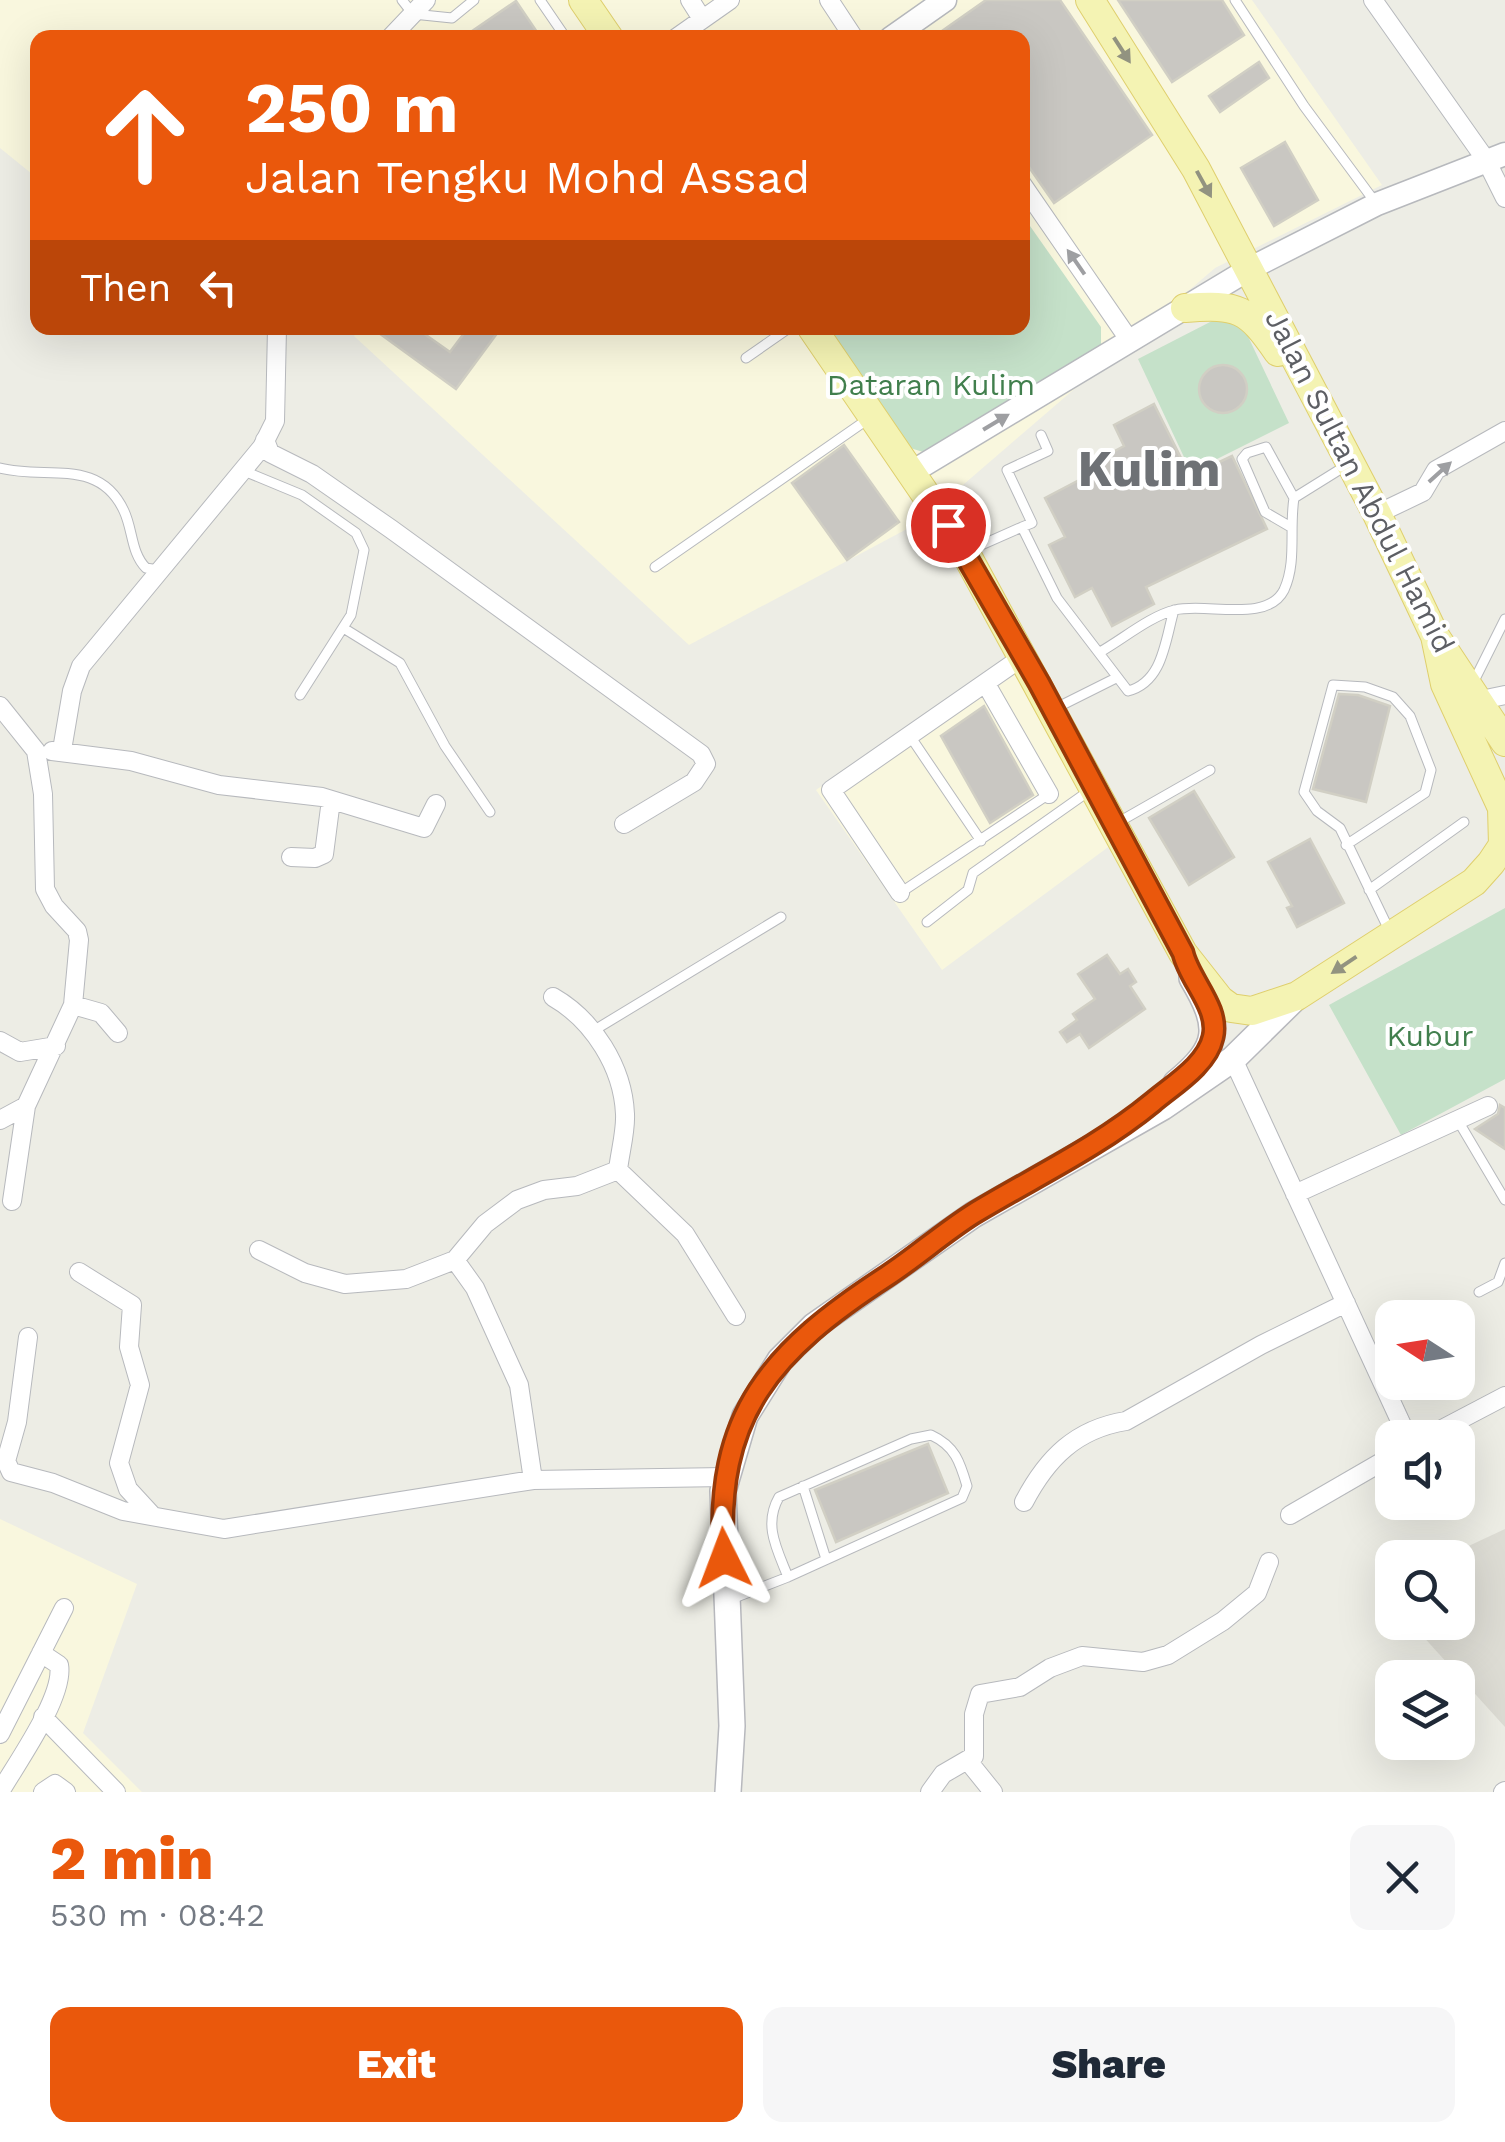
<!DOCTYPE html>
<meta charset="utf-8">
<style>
:root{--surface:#fff;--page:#f6f6f7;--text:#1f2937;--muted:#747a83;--accent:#ea580c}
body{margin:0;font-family:"Work Sans",sans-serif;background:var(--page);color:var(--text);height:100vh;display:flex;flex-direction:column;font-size:38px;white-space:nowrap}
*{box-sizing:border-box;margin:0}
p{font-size:32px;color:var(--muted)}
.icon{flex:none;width:55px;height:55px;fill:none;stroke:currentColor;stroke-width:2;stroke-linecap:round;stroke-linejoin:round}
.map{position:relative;height:1792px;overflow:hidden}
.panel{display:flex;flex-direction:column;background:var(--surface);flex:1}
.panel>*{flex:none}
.banner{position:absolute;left:30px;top:30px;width:1000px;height:305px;border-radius:20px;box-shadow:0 10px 40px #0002;background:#ea580c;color:#fff;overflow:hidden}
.needle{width:65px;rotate:282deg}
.buttons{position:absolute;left:1375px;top:1300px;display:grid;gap:20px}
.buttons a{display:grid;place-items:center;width:100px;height:100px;border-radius:20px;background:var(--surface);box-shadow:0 10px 40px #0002;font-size:50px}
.pin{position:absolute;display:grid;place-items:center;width:85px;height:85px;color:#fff;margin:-42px;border:5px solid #fff;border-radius:50%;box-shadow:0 2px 10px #0007}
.me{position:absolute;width:110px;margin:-55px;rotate:357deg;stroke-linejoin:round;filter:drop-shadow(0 0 8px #0008)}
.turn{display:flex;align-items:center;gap:35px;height:210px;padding:0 50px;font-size:45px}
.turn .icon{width:130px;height:130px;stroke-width:2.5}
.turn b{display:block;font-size:70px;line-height:85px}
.then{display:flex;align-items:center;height:95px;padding:0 50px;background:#0003;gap:20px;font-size:38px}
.round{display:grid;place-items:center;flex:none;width:105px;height:105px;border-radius:20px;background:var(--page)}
.headline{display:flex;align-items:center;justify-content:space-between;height:170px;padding:0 50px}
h1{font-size:60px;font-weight:800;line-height:75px;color:var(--accent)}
.action{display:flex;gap:20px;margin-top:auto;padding:20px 50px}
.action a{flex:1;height:115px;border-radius:20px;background:var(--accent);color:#fff;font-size:40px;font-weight:800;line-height:115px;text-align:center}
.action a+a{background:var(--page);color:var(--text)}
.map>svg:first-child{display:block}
.commercial{fill:#f9f7de}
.education{fill:#dddcd4}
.green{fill:#c5e1c9}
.building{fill:#c9c7c2;stroke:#d1cfc4;stroke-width:2.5}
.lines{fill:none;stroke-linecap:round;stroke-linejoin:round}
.service-casing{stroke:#b7b9bd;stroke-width:11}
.minor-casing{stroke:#b7b9bd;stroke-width:20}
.tertiary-casing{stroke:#b7b9bd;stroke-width:25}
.secondary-casing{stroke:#b7b8bd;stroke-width:28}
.primary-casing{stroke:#dfcf6d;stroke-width:30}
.service{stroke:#fff;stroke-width:9}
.minor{stroke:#fff;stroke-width:18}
.tertiary{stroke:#fff;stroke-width:22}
.secondary{stroke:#fff;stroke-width:25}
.primary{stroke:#f4f3b3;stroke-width:28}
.oneway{fill:#929380}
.oneway2{fill:#9e9fa2}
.route-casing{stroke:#983908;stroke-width:25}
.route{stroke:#ea580c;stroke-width:18}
.labels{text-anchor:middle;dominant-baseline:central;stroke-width:8;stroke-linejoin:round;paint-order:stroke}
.park-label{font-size:30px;fill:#417f4d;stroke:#fff}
.street-label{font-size:30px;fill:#5d5f64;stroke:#fff}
.town-label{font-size:50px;font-weight:bold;fill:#6e7175;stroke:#fff}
</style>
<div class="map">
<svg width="1505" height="1792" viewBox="0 0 1505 1792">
<rect width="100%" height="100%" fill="#edede5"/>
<path class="commercial" d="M 0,0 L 1252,0 L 1382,185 L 1215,268 L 920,522 L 689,645 L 354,336 L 360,328 L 1022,328 L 1022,38 L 38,38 L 37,178 L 0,148 Z
M 1006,658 L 1111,845 L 942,970 L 816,790 Z
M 0,1519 L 137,1584 L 83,1733 L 142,1792 L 0,1792 Z"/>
<path class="education" d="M 1505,1529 L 1505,1727 L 1411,1623 L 1458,1622 L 1458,1558 L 1445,1557 Z"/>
<path class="green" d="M 1023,216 L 1101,327 L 1101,346 L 923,452 L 904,446 L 820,328 L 1022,328 Z
M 1227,320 L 1244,328 L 1289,423 L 1191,472 L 1138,359 L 1212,321 Z
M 1505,908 L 1505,1079 L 1401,1135 L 1329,1005 Z"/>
<path class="building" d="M 986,0 L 1060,0 L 1152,135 L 1054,203 L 1022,157 L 1022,38 L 932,38 Z
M 1118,0 L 1222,0 L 1244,35 L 1172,82 Z
M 516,1 L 541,38 L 462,38 Z
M 1259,62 L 1269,78 L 1220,112 L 1209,96 Z
M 1285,142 L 1318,200 L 1274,226 L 1241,168 Z
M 372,328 L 416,328 L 450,352 L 468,328 L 501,328 L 456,389 Z
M1199 389a24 24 0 1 1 48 0a24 24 0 1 1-48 0Z
M 1154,404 L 1190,476 L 1232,456 L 1267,529 L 1146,587 L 1154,604 L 1112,626 L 1092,588 L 1075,597 L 1049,545 L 1065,537 L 1045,498 L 1102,468 L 1098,460 L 1124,446 L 1114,425 Z
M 844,445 L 899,522 L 847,560 L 792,483 Z
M 1339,694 L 1358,695 L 1390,706 L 1366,802 L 1313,789 Z
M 984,706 L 1033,795 L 990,823 L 941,736 Z
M 1194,791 L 1234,857 L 1189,885 L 1149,818 Z
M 1310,839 L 1344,903 L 1297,927 L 1287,908 L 1292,906 L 1268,862 Z
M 1107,955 L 1120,974 L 1128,969 L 1136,982 L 1130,986 L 1145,1009 L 1089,1048 L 1080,1034 L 1067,1042 L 1060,1032 L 1077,1020 L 1073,1014 L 1095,999 L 1078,974 Z
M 1500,1105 L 1505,1108 L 1505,1149 L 1475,1129 L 1498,1114 Z
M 928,1444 L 948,1493 L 836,1542 L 815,1490 Z"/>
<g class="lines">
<g class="service-casing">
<path id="service" d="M 402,0 L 413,14 L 452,18 L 474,0
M 540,0 L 566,38
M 1235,0 L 1304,106 L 1375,202
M 746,358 L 789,328
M 1041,435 L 1048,451 L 1007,470 L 1032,523 L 1022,527 L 1057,598 L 1128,691 C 1163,682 1165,641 1174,610
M 0,468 C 46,480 99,457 124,511 C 133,530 131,553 146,568 L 158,570
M 244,471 L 302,495 L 356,533 L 364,550 L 351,615 L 300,695
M 1289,526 L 1265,512 L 1242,459 L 1247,453 L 1266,447 L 1294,498
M 970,550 L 1022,527
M 655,567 L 871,417
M 345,629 L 400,663 L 445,746 L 490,812
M 1100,652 C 1123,639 1150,616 1175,610 C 1205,602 1267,624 1284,590 C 1297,562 1289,529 1294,498 L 1347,465
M 1472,685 L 1505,619
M 1056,708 L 1116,678
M 910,736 L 981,841
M 1117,823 L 1210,770
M 1346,845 L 1425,793 L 1431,770 L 1410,716 L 1393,697 L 1365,687 L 1333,685 L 1304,792 L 1317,811 L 1340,828 L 1390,932
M 1369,890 L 1464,822
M 900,893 L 1049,794
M 927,922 L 968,890 L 973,873 L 1089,791
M 593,1031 L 781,917
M 1457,1119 L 1505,1200
M 1479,1292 L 1498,1282 L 1505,1263
M 931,1435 C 955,1446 960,1462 967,1486 L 962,1498 L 788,1577 C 777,1549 763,1525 779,1497 L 911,1439 Z
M 803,1486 L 826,1559
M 729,1600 L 788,1577"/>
</g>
<g class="minor-casing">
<path id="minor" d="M 690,0 L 702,19
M 829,0 L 854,38
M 1373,0 L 1486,160 L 1505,198
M 390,38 L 426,0
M 676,38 L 730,0
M 1022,184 L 1130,341
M 265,440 L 270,453 L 312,474 L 391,529 L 701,754 L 706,764 L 694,782 L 624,824
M 1377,514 L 1423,492 L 1436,470 L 1505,431
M 986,684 L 1049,794
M 1481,700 L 1505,695
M 0,706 L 36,751 L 43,794 L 45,889 L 54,906 L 77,931 L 79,940 L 73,1005 L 26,1106 L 12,1201
M 62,750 L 72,691 L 81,666 L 262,447 L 275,421 L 277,328
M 52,751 L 131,761 L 219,785 L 322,797 L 424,828 L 436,804
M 291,857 L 315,858 L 324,854 L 331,800
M 900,893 L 831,790 L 1024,656
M 553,997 C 593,1020 623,1067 625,1114 C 626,1131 620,1152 618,1170
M 73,1005 L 101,1013 L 118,1033
M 0,1041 L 20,1052 L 56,1046
M 1233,1059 L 1408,1438
M 0,1120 L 26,1106
M 1295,1194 L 1488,1106
M 259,1250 L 305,1273 L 345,1284 L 406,1279 L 455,1260 L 485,1224 L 517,1200 L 544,1190 L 577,1186 L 618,1170 L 685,1234 L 736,1316
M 455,1260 L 475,1288 L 519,1385 L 533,1480
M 79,1272 L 132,1305 L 129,1347 L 140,1385 L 119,1463 L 128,1489 L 151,1514
M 28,1337 L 17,1422 L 6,1461 L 11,1472 L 53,1483 L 123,1511 L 224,1529 L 533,1480 L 725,1477
M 1425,1438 L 1505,1396
M 1024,1502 C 1047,1458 1076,1429 1126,1421 L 1261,1345 L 1346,1303
M 1290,1515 L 1392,1456
M 43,1717 L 116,1792
M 0,1734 L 64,1608
M 968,1761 L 993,1792
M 0,1792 C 16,1764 65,1696 59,1665 L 41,1653
M 43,1792 L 55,1784 L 66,1792
M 930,1792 L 943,1774 L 974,1756 L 974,1714 L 980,1694 L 1020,1687 L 1050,1668 L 1082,1656 L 1143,1662 L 1168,1655 L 1223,1621 L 1257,1593 L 1269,1562
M 1503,1792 L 1505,1791"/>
</g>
<g class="tertiary-casing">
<path id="tertiary" d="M 891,38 L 945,0
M 912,472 L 1251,268 L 1377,204 L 1505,154"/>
</g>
<g class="secondary-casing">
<path id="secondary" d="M 1176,1083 C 1221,1046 1221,1027 1192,978
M 728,1792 L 732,1726 L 723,1491 L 745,1416 L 780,1360 L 814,1326 L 973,1215 L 1163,1107 L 1233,1059 L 1297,996"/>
</g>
<g class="primary-casing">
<path id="primary" d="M 583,0 L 609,38
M 1090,0 L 1196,169 L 1377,514 L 1435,636 L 1505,742
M 1185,308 C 1238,304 1248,308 1278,352
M 812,328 L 965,552 L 1183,953 L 1220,1000 L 1231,1008 L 1252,1011 L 1297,996 L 1474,882 L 1491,863 L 1503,845 L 1502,808 L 1445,684 L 1435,636"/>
</g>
<use href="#service" class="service"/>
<use href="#minor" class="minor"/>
<use href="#tertiary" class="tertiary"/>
<use href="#secondary" class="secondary"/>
<use href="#primary" class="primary"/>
</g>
<defs><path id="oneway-solid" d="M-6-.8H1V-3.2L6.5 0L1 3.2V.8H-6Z" transform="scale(2.5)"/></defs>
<g class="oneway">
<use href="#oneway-solid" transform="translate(1122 50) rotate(57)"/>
<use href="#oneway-solid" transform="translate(1204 184) rotate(61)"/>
<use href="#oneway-solid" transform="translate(1344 965) rotate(146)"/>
</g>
<g class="oneway2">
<use href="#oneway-solid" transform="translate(1076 262) rotate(-125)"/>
<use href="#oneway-solid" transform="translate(996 422) rotate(-31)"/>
<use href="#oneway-solid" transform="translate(1440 472) rotate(-42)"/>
</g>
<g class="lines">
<g class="route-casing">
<path id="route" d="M 724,1558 C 713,1414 773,1350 887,1276 C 916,1257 943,1233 973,1214 C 1034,1177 1097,1148 1153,1102 C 1173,1085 1207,1065 1213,1037 C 1220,1008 1189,980 1183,953 L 1039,683 L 948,525"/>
</g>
<use href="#route" class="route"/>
</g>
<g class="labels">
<g class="park-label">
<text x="931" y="384">Dataran Kulim</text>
<text x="1430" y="1035">Kubur</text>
</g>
<g class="street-label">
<text transform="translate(1360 481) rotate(63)">Jalan Sultan Abdul Hamid</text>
</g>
<g class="town-label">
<text x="1149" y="468">Kulim</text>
</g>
</g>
</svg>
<div class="buttons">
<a><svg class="needle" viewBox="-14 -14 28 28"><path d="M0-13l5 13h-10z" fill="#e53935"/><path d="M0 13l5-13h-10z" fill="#747a83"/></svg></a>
<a><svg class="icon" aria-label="sound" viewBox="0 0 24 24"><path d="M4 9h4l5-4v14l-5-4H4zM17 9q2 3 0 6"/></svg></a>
<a><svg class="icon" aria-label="search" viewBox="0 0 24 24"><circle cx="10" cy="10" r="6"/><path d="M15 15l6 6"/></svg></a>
<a><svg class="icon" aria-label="layers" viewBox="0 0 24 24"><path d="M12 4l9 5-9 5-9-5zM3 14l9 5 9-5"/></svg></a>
</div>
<div class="pin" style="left:948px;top:525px;background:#d93025"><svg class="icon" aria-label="arrive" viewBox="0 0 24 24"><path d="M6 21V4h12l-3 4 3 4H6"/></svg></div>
<svg class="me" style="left:724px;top:1558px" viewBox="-20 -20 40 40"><path d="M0-17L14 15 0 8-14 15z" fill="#ea580c" stroke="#fff" stroke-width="4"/></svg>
<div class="banner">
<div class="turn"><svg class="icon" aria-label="ahead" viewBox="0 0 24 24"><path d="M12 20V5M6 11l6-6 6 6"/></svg><div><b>250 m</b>Jalan Tengku Mohd Assad</div></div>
<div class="then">Then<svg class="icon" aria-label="left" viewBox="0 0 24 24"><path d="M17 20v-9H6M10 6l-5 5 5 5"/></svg></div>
</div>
</div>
<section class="panel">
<div class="headline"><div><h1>2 min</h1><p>530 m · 08:42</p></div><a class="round"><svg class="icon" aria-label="close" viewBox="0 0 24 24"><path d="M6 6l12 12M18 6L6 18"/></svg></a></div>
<div class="action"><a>Exit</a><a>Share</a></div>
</section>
